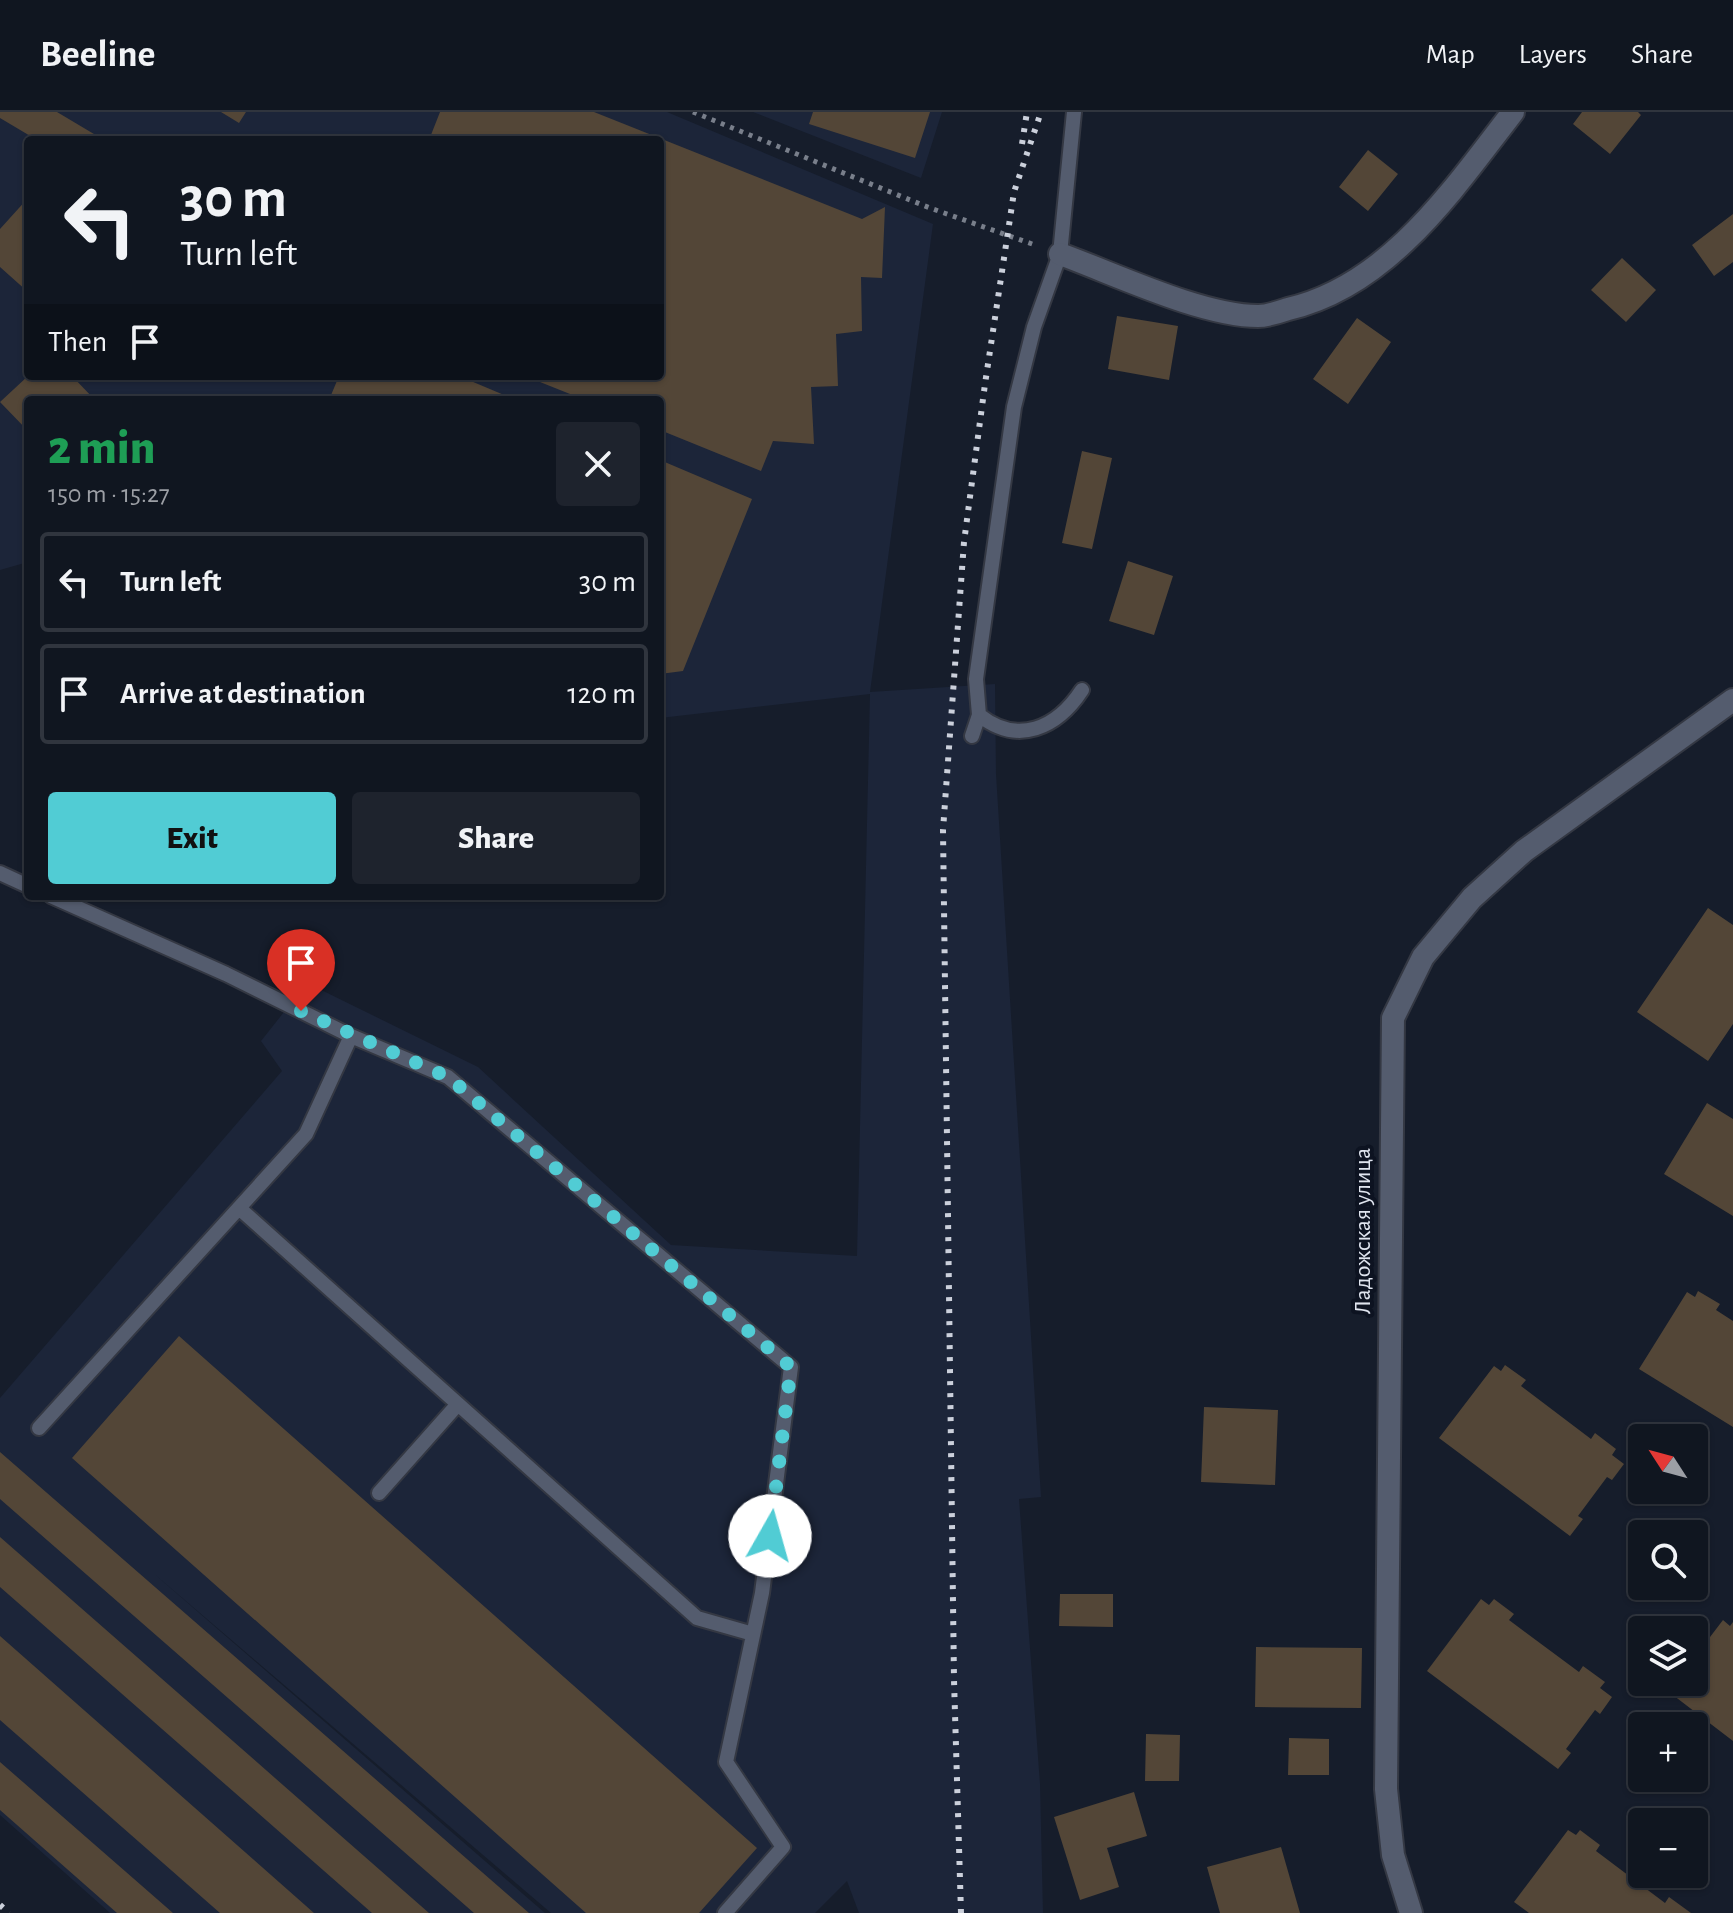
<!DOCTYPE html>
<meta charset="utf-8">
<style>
:root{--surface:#101620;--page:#1e232d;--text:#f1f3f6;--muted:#9c9fa5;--line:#30353e;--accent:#51ccd4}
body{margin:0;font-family:"Alegreya Sans",sans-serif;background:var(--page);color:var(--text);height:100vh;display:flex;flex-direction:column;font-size:30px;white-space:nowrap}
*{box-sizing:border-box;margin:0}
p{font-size:26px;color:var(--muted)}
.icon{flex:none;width:44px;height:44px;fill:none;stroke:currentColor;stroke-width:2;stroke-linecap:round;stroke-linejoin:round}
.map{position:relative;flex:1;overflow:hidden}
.drawer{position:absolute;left:24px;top:284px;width:640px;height:504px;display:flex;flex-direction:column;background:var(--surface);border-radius:8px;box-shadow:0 2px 6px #0004,0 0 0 2px var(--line)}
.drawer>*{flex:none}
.banner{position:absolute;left:24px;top:24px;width:640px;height:244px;border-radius:8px;box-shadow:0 2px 6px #0004,0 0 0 2px var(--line);background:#101620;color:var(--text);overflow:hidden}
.needle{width:52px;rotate:306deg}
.buttons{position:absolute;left:1628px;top:1312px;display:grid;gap:16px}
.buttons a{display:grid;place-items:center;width:80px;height:80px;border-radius:8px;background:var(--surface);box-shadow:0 2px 6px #0004,0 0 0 2px var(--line);font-size:40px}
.pin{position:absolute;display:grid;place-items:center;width:68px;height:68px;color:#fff;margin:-82px -34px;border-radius:50% 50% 50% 0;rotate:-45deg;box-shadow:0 0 8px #0007}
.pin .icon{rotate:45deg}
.me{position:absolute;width:88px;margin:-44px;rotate:7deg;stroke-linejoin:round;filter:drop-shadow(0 0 6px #0008)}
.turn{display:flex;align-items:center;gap:28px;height:168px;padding:0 24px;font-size:36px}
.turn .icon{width:104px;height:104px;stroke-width:2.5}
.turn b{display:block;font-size:56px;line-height:68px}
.then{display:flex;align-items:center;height:76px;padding:0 24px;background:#0003;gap:16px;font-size:30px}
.round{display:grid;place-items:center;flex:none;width:84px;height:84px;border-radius:8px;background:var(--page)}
.head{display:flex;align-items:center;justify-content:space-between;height:136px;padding:0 24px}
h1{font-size:48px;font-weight:800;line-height:60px;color:#1e9e55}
.primary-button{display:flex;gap:16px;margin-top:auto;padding:16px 24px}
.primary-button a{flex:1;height:92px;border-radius:8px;background:var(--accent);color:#111;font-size:32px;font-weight:800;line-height:92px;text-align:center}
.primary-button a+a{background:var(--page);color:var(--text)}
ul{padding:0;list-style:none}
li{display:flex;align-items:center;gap:24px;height:100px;margin:0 16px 12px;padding:0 8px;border:4px solid var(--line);border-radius:8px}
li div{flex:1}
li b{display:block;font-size:30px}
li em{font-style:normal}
header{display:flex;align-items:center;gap:48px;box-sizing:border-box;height:112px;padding:0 40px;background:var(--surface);border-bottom:2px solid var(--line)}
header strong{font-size:38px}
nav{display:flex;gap:44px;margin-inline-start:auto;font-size:28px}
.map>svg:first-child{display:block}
.built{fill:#1c2539;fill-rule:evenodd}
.building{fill:#534637}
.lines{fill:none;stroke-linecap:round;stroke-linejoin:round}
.service-casing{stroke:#343843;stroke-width:18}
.minor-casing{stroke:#343843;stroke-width:26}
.path{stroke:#797f8b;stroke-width:5;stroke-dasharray:4 6;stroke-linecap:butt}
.service{stroke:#545c6e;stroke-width:14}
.minor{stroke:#545c6e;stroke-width:22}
.rail{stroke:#cbd0db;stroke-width:6;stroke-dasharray:4 8;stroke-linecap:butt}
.route{stroke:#51ccd4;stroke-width:14;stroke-dasharray:0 25.2}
.labels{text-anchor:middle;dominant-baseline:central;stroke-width:8;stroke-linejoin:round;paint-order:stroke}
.street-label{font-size:24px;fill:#e0e5ef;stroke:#0d1321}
</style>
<header>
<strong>Beeline</strong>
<nav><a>Map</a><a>Layers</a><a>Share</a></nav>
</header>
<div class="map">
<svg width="1733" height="1801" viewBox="0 0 1733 1801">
<rect width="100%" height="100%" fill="#161d2b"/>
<path class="built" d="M 0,0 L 667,0 L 933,112 L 870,580 L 995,572 L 996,662 L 1041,1385 L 1019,1387 L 1040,1672 L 1043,1801 L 859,1801 L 847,1769 L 815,1801 L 551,1801 L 152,1460 L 545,1801 L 110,1801 L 0,1703 L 0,1286 L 282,959 L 261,929 L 307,871 L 478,955 L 671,1133 L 857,1144 L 870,582 L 660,606 L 660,288 L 28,288 L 28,450 L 0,458 ZM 28,28 L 660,28 L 660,264 L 28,264 Z
M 753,0 L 942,0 L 921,66 Z"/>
<path class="building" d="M 0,0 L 57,0 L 104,28 L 37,28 L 0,6 Z
M 221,0 L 246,0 L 239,11 Z
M 440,0 L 594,0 L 862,107 L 885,95 L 882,166 L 861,165 L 862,219 L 836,222 L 838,274 L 811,275 L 814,332 L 773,329 L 761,359 L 660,318 L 660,288 L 585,288 L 525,264 L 660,264 L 660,28 L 429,28 Z
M 813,0 L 930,0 L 915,46 L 809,12 Z
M 1582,0 L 1638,0 L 1641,3 L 1610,42 L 1573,12 Z
M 1368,38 L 1398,62 L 1368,99 L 1339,75 Z
M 28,86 L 28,180 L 0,155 L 0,117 Z
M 1733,102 L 1733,150 L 1714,164 L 1692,133 Z
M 1622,146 L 1656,178 L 1626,210 L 1591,178 Z
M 1117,204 L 1178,214 L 1169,268 L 1108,257 Z
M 1357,206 L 1391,230 L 1348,292 L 1313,267 Z
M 28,264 L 72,264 L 95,288 L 28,288 L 28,319 L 0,290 Z
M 339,264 L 459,264 L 516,288 L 329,288 Z
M 1082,339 L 1112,346 L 1092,437 L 1062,431 Z
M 660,348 L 752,387 L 683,559 L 660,562 Z
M 1128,449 L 1173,464 L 1154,523 L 1109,509 Z
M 1708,796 L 1733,813 L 1733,912 L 1708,949 L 1637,900 Z
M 1707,991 L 1733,1007 L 1733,1104 L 1664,1062 Z
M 1698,1179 L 1720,1192 L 1716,1198 L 1733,1209 L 1733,1315 L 1639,1257 L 1687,1180 L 1695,1185 Z
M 179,1224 L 757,1736 L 699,1801 L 586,1801 L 72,1346 Z
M 1505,1253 L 1526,1268 L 1521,1274 L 1591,1327 L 1595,1321 L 1616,1337 L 1612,1343 L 1624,1352 L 1612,1368 L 1607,1365 L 1578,1404 L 1583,1407 L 1570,1424 L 1439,1326 L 1494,1254 L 1501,1259 Z
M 1204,1295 L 1278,1298 L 1275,1373 L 1201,1370 Z
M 0,1340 L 529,1801 L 474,1801 L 0,1387 Z
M 0,1425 L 429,1801 L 372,1801 L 0,1475 Z
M 1060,1482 L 1113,1482 L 1113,1515 L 1059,1514 Z
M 1481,1487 L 1489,1493 L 1494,1487 L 1514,1502 L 1509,1508 L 1579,1560 L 1583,1554 L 1605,1570 L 1600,1576 L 1612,1585 L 1600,1602 L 1595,1598 L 1566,1637 L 1571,1641 L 1558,1657 L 1427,1559 Z
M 1723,1508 L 1730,1514 L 1733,1510 L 1733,1629 L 1669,1580 L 1676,1570 L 1694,1570 L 1694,1546 Z
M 0,1524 L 314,1801 L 220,1801 L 0,1608 Z
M 1256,1535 L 1362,1536 L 1361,1596 L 1255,1595 Z
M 1146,1622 L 1180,1623 L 1179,1669 L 1145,1669 Z
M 1289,1626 L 1329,1627 L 1329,1663 L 1288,1663 Z
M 0,1650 L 173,1801 L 117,1801 L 0,1698 Z
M 1134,1680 L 1147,1724 L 1107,1736 L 1119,1775 L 1080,1788 L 1054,1705 Z
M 1568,1718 L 1576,1723 L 1580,1718 L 1600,1733 L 1596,1739 L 1665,1791 L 1669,1785 L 1691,1801 L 1529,1801 L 1514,1790 Z
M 1281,1735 L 1300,1801 L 1220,1801 L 1207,1755 Z"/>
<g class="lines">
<g class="service-casing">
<path id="service" d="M 979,603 C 1018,634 1057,616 1082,578
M 972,624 L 979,603 L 976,567 L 1014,295 L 1034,215 L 1060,142 L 1074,0
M 0,761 L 28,774
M 351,924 L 448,965 L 791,1255 L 762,1481 L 726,1650 L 783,1735 L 725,1801
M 239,1096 L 697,1506 L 753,1522
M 39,1316 L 306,1022 L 351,924 L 226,862 L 51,784
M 379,1381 L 458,1292"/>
</g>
<g class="minor-casing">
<path id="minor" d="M 1060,142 C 1115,162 1202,204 1258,204 C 1268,204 1279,200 1288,197 C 1389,174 1454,76 1513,0
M 1411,1801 L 1393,1743 L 1386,1677 L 1393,906 L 1423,845 L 1472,786 L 1524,739 L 1733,588"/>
</g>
<path class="path" d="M 693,0 L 930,96 L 1035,133"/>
<use href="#service" class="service"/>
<use href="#minor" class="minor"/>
<path class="rail" d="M 1022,32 L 1027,0
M 0,1793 L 9,1801
M 961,1801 L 954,1568 L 943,718 L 964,430 L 985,272 L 1014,80 L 1041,0"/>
</g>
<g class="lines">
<path class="route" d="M 301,899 L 448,965 L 791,1255 L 770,1424"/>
</g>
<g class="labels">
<g class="street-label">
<text transform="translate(1363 1119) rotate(-90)">Ладожская улица</text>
</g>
</g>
</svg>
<div class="buttons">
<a><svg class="needle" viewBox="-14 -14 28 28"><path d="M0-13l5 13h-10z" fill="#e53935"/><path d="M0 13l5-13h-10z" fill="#9c9fa5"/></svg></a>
<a><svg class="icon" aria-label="search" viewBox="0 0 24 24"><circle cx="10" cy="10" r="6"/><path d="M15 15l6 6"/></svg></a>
<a><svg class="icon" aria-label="layers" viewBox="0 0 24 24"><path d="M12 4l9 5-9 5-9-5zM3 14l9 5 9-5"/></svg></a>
<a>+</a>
<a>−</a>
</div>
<div class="pin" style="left:301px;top:899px;background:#d93025"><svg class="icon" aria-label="arrive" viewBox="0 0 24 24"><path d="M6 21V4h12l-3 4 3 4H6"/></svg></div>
<svg class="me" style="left:770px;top:1424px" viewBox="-20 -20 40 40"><circle r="19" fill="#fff"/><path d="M0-13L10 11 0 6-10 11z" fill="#51ccd4"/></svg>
<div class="banner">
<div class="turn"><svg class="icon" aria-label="left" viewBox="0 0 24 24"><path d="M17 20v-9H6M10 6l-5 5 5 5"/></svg><div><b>30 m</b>Turn left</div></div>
<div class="then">Then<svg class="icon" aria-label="arrive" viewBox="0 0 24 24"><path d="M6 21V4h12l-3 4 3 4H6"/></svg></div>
</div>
<section class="drawer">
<div class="head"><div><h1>2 min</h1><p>150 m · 15:27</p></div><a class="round"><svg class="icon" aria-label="close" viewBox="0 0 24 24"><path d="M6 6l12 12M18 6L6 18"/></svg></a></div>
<ul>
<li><svg class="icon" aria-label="left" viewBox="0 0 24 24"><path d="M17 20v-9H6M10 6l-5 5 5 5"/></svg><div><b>Turn left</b></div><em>30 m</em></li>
<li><svg class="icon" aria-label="arrive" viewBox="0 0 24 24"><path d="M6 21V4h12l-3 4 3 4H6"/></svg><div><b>Arrive at destination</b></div><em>120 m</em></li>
</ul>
<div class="primary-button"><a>Exit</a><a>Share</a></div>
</section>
</div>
